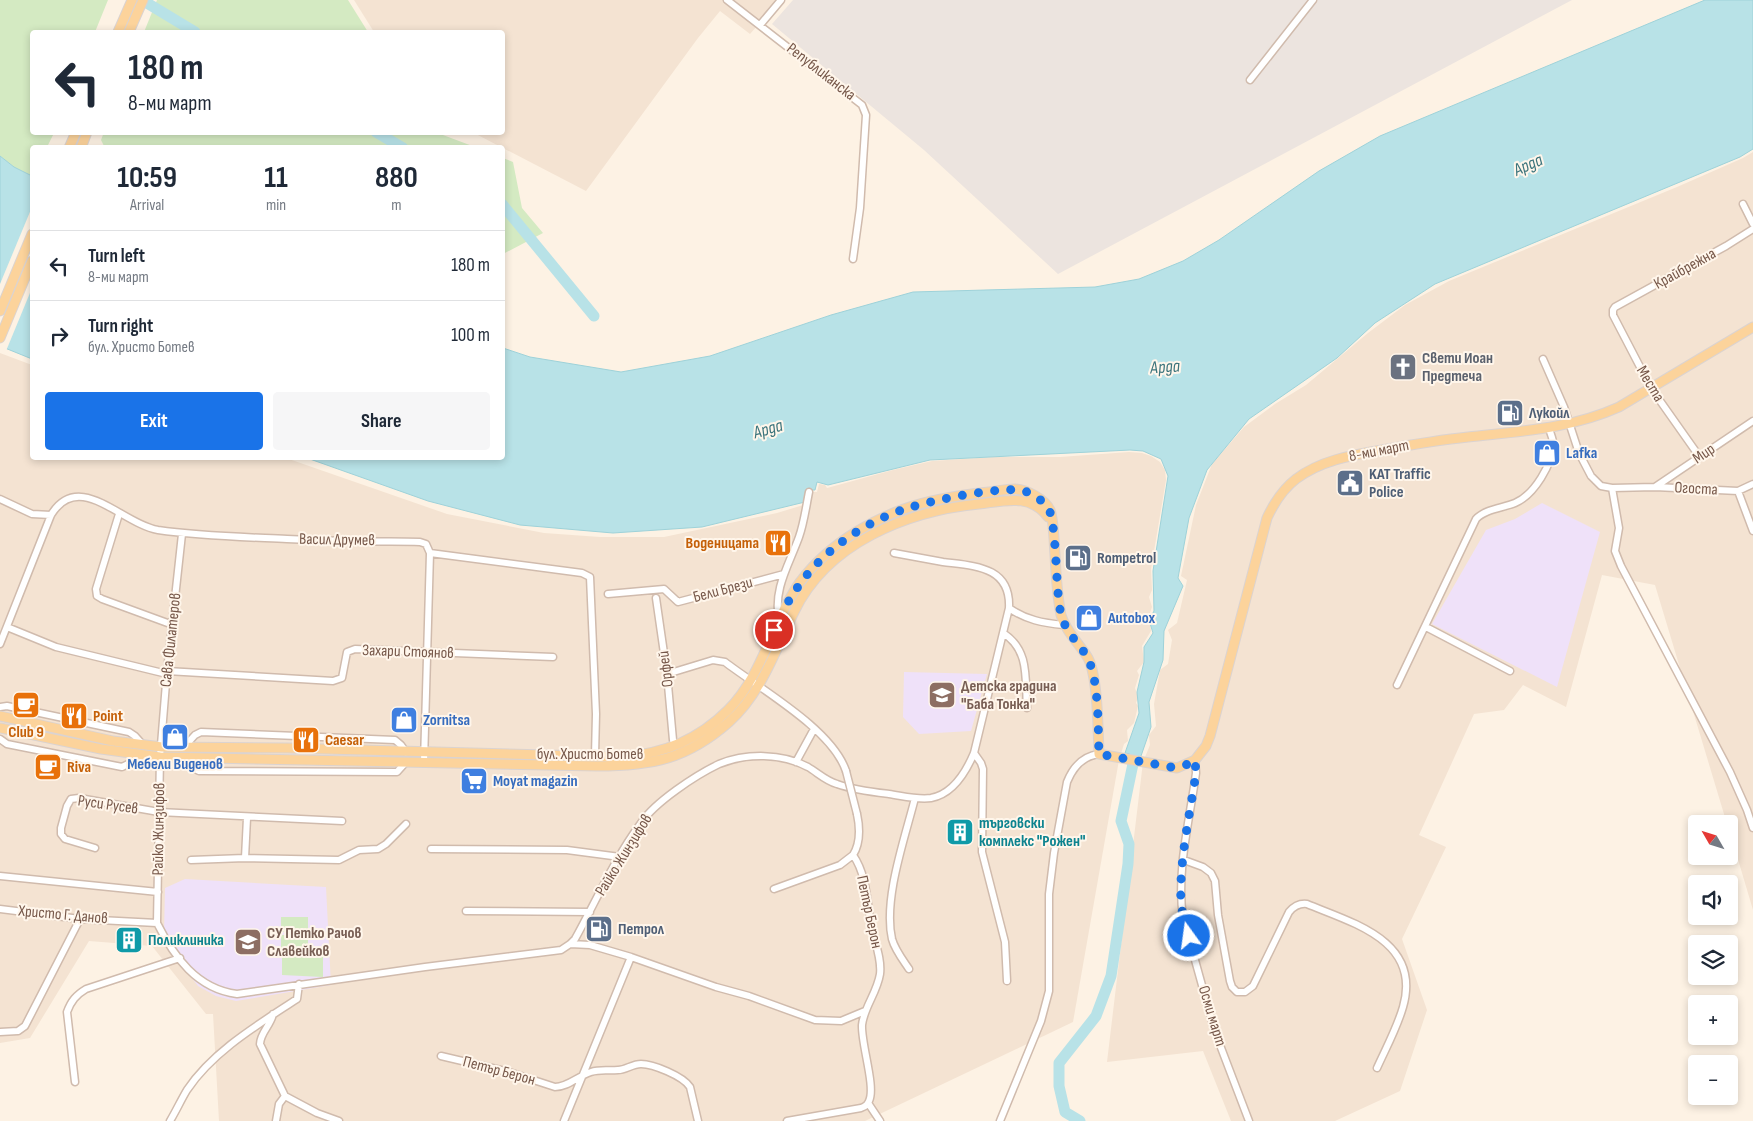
<!DOCTYPE html>
<meta charset="utf-8">
<style>
:root{--surface:#fff;--page:#f6f6f7;--text:#1f2937;--muted:#747a83;--line:#e0e1e3;--accent:#1a73e8}
body{margin:0;font-family:"Sofia Sans Condensed",sans-serif;background:var(--page);color:var(--text);height:100vh;display:flex;flex-direction:column;font-size:19px;white-space:nowrap}
*{box-sizing:border-box;margin:0}
p{font-size:16px;color:var(--muted)}
.icon{flex:none;width:28px;height:28px;fill:none;stroke:currentColor;stroke-width:2;stroke-linecap:round;stroke-linejoin:round}
.map{position:relative;flex:1;overflow:hidden}
.panel{position:absolute;left:30px;top:145px;width:475px;height:315px;display:flex;flex-direction:column;background:var(--surface);border-radius:5px;box-shadow:0 2px 8px #0003}
.panel>*{flex:none}
.hud{position:absolute;left:30px;top:30px;width:475px;height:105px;border-radius:5px;box-shadow:0 2px 8px #0003;background:#fff;color:var(--text);overflow:hidden}
.needle{width:32px;rotate:309deg}
.tools{position:absolute;left:1688px;top:815px;display:grid;gap:10px}
.tools a{display:grid;place-items:center;width:50px;height:50px;border-radius:5px;background:var(--surface);box-shadow:0 2px 8px #0003;font-size:25px}
.pin{position:absolute;display:grid;place-items:center;width:42px;height:42px;color:#fff;margin:-21px;border:2px solid #fff;border-radius:50%;box-shadow:0 1px 5px #0007}
.me{position:absolute;width:55px;margin:-28px;rotate:346deg;stroke-linejoin:round;filter:drop-shadow(0 0 4px #0008)}
.turn{display:flex;align-items:center;gap:18px;height:105px;padding:0 15px;font-size:22px}
.turn .icon{width:65px;height:65px;stroke-width:2.5}
.turn b{display:block;font-size:35px;line-height:42px}
.eta{display:flex;justify-content:space-evenly;align-items:center;height:85px;text-align:center}
.eta b{font-size:30px;font-weight:700;line-height:35px}
.button{display:flex;gap:10px;margin-top:auto;padding:10px 15px}
.button a{flex:1;height:58px;border-radius:5px;background:var(--accent);color:#fff;font-size:20px;font-weight:700;line-height:58px;text-align:center}
.button a+a{background:var(--page);color:var(--text)}
ul{padding:0;list-style:none}
li{display:flex;align-items:center;gap:15px;height:70px;padding:0 15px;border-top:1px solid var(--line)}
li div{flex:1}
li b{display:block;font-size:19px}
li em{font-style:normal}
.map>svg:first-child{display:block}
.residential{fill:#f4e3d2}
.industrial{fill:#ece4df}
.education{fill:#efe1f9}
.green{fill:#d4eac2}
.water{fill:#b8e2e7;stroke:#9ed2d9}
.pier{fill:#fdf2e4}
.lines{fill:none;stroke-linecap:round;stroke-linejoin:round}
.river{stroke:#b8e2e7;stroke-width:11}
.minor-casing{stroke:#d0bbad;stroke-width:9}
.major-casing{stroke:#dbd3d0;stroke-width:11}
.minor{stroke:#fff;stroke-width:6}
.major{stroke:#fcd39b;stroke-width:9}
.minor-bridge-casing{stroke:#d0bbad;stroke-width:9;stroke-linecap:butt}
.minor-bridge{stroke:#fff;stroke-width:6}
.route{stroke:#1a73e8;stroke-width:9;stroke-dasharray:0 16.2}
.labels{text-anchor:middle;dominant-baseline:central;stroke-width:4;stroke-linejoin:round;paint-order:stroke}
.street-label{font-size:16px;fill:#765749;stroke:#fff6eb}
.worship-label{font-size:16px;font-weight:bold;fill:#5b616d;stroke:#fff6eb;text-anchor:start}
.service-label{font-size:16px;font-weight:bold;fill:#4e5e75;stroke:#fff6eb;text-anchor:start}
.shop-label{font-size:16px;font-weight:bold;fill:#366cbe;stroke:#fff6eb;text-anchor:start}
.food-label{font-size:16px;font-weight:bold;fill:#c56008;stroke:#fff6eb;text-anchor:start}
.education-label{font-size:16px;font-weight:bold;fill:#785e54;stroke:#fff6eb;text-anchor:start}
.culture-label{font-size:16px;font-weight:bold;fill:#0d838f;stroke:#fff6eb;text-anchor:start}
.water-label{font-size:18px;font-style:italic;fill:#3c747c;stroke:#fff6eb}
</style>
<div class="map">
<svg width="1753" height="1121" viewBox="0 0 1753 1121">
<rect width="100%" height="100%" fill="#fdf2e4"/>
<path class="residential" d="M 354,0 L 780,0 L 750,34 L 720,11 L 698,38 L 586,191 L 474,133 L 502,132 L 502,32 L 374,32 Z
M 1753,152 L 1753,910 L 1729,829 L 1729,824 L 1727,824 L 1655,585 L 1602,575 L 1566,707 L 1523,685 L 1504,710 L 1474,714 L 1419,835 L 1446,847 L 1402,939 L 1427,1010 L 1400,1091 L 1335,1121 L 1231,1121 L 1203,1051 L 1107,1062 L 1143,762 L 1150,745 L 1149,735 L 1156,726 L 1154,704 L 1160,670 L 1168,664 L 1172,640 L 1168,630 L 1177,623 L 1187,580 L 1181,576 L 1196,505 L 1212,464 L 1244,427 L 1275,404 L 1306,385 L 1368,333 L 1405,305 L 1449,281 L 1677,187 L 1743,158 Z
M 0,353 L 32,365 L 32,458 L 286,458 L 447,514 L 544,533 L 600,537 L 664,537 L 777,513 L 810,503 L 813,492 L 817,492 L 819,484 L 825,485 L 827,488 L 893,470 L 932,461 L 993,457 L 1060,457 L 1129,452 L 1142,453 L 1151,456 L 1160,462 L 1165,470 L 1166,480 L 1151,569 L 1152,590 L 1149,597 L 1152,607 L 1147,621 L 1150,624 L 1151,631 L 1142,646 L 1144,662 L 1137,671 L 1139,675 L 1135,688 L 1138,697 L 1136,703 L 1138,706 L 1134,723 L 1127,730 L 1128,741 L 1124,744 L 1119,760 L 1073,1022 L 865,1121 L 219,1121 L 213,1014 L 206,1014 L 152,946 L 89,941 L 30,1038 L 0,1043 Z"/>
<path class="industrial" d="M 793,0 L 1572,0 L 1058,274 L 924,150 L 772,24 Z"/>
<path class="education" d="M 1542,503 L 1600,532 L 1557,687 L 1432,624 L 1486,530 L 1515,519 Z
M 904,672 L 987,674 L 971,731 L 919,734 L 903,717 Z
M 185,879 L 326,887 L 331,985 L 236,1001 L 216,996 L 198,986 L 179,961 L 164,934 L 165,888 Z"/>
<path class="green" d="M 0,0 L 108,0 L 95,32 L 32,32 L 32,132 L 54,133 L 47,147 L 32,148 L 32,176 L 14,167 L 0,156 Z
M 157,0 L 348,0 L 368,32 L 144,32 Z
M 104,132 L 435,132 L 475,147 L 105,148 L 101,140 Z
M 503,158 L 513,162 L 522,208 L 543,233 L 503,254 Z
M 281,917 L 308,917 L 308,932 L 281,932 Z
M 281,935 L 308,935 L 308,950 L 281,950 Z
M 282,955 L 323,955 L 323,977 L 282,975 Z"/>
<path class="water" d="M 1705,0 L 1753,0 L 1753,149 L 1740,157 L 1435,284 L 1375,323 L 1337,358 L 1249,419 L 1207,470 L 1189,518 L 1178,578 L 1183,586 L 1164,631 L 1163,660 L 1149,702 L 1151,727 L 1141,756 L 1125,753 L 1139,713 L 1137,692 L 1144,662 L 1144,647 L 1153,633 L 1149,620 L 1154,611 L 1153,571 L 1168,476 L 1161,459 L 1143,451 L 1130,450 L 930,460 L 828,485 L 817,482 L 815,490 L 808,490 L 805,502 L 702,527 L 613,533 L 520,525 L 428,501 L 307,458 L 502,458 L 503,348 L 530,357 L 621,372 L 710,356 L 831,315 L 913,292 L 1095,287 L 1139,279 L 1183,261 L 1219,240 L 1319,171 L 1380,136 Z
M 0,156 L 14,167 L 32,176 L 32,359 L 0,346 Z"/>
<path class="pier" d="M 32,207 L 32,288 L 6,351 L 0,349 L 0,284 Z"/>
<g class="lines">
<path class="river" d="M 142,0 L 195,32
M 376,132 L 403,148
M 502,204 L 594,316
M 1080,1121 L 1065,1112 L 1059,1086 L 1059,1063 L 1096,1016 L 1111,976 L 1128,864 L 1129,844 L 1121,821 L 1138,740"/>
<g class="minor-casing">
<path id="minor" d="M 727,0 L 862,105 L 866,115 L 860,208 L 853,259
M 760,25 L 781,0
M 1250,80 L 1313,0
M 1743,204 L 1753,224
M 1543,359 L 1564,407 L 1579,453 L 1591,476 L 1601,486 L 1612,488 L 1655,487 L 1738,491 L 1753,484
M 1699,456 L 1651,388 L 1613,315 L 1613,310 L 1615,307 L 1726,246 L 1753,229
M 1655,487 L 1753,421
M 1612,488 L 1619,528 L 1615,551 L 1621,566 L 1730,772 L 1747,810 L 1753,828
M 1738,491 L 1753,531
M 0,499 L 32,514 L 51,515
M 119,514 L 96,589 L 97,596 L 102,599 L 173,625
M 182,534 L 167,671 L 160,757 L 157,923 C 174,957 197,989 237,994 L 425,967 L 561,950 L 570,944 L 575,939 C 596,901 615,858 641,823 C 655,802 696,775 719,764 C 746,753 782,753 808,767 C 818,773 826,781 837,784 C 854,790 872,792 889,794 C 903,796 918,800 931,798 C 953,794 966,772 974,753 L 1009,608 C 1011,566 974,566 943,562 C 926,559 910,556 894,553
M 608,594 L 664,589 L 678,602 L 784,574
M 656,598 L 667,674 L 673,740
M 1009,608 C 1026,620 1043,623 1064,625
M 779,619 C 773,589 789,565 799,537 C 804,523 806,507 809,492
M 7,627 L 56,647 L 167,674
M 1426,627 L 1510,671
M 1003,633 C 1030,650 1025,679 1027,708
M 0,644 L 51,515 C 79,469 122,524 158,530 C 200,536 244,537 287,539 C 311,540 335,541 359,541 C 380,542 400,541 420,542 L 426,544 L 430,553 L 582,573 L 590,577 L 596,714 L 595,756
M 167,671 L 333,681 L 342,678 L 347,652 L 355,649 L 553,657
M 667,674 L 713,660 L 725,662 C 760,689 832,729 846,771
M 1397,685 L 1476,519 C 1485,509 1503,508 1515,503 C 1534,495 1553,464 1553,443 C 1553,438 1550,433 1549,428
M 0,707 L 7,706 L 129,732 L 135,736 L 143,745
M 0,739 L 7,744 L 122,767 L 130,763 L 137,755
M 185,746 L 195,735 L 201,732 L 395,740 L 401,745 L 406,752
M 974,753 L 981,763 L 983,769 L 982,852 L 1005,942 L 1007,981
M 184,757 L 193,768 L 199,771 L 397,772 L 406,762
M 1195,760 L 1196,773 C 1190,818 1176,872 1183,917 L 1215,1032 L 1249,1121
M 424,762 L 430,553
M 796,762 L 814,729
M 95,848 L 65,839 L 61,834 L 61,828 L 67,806 L 71,799 L 79,798 L 159,812 L 342,821
M 431,849 L 567,850 L 620,857
M 245,858 L 247,818
M 191,860 L 245,858 L 339,860 L 359,850 L 378,849 L 386,844 L 406,824
M 1184,860 L 1203,867 L 1211,873 L 1215,881 L 1218,915 L 1230,981 L 1232,987 L 1237,992 L 1245,992 L 1253,986 L 1289,912 C 1294,906 1299,903 1307,904 C 1353,923 1422,941 1403,1007 C 1397,1028 1386,1048 1377,1068
M 0,876 L 158,892
M 774,889 L 840,865 L 853,855
M 0,909 L 80,919 L 157,923
M 466,911 L 590,912
M 570,944 L 590,945 L 631,957 L 716,987 L 749,996 L 815,1020 L 841,1021 L 865,1011
M 909,969 C 903,960 895,950 892,939 C 883,899 905,838 915,798
M 273,1014 C 271,1025 260,1033 260,1044 L 285,1096 L 317,1113 L 339,1121
M 0,1032 L 18,1031 L 25,1026 L 80,919
M 441,1056 L 509,1072 L 555,1087 C 568,1087 578,1076 591,1072 C 600,1069 608,1071 618,1070 C 626,1070 632,1064 641,1064 C 653,1064 683,1076 690,1087 L 698,1121
M 75,1082 L 67,1012 C 71,1001 76,995 86,989 L 180,958
M 868,1103 L 880,1121
M 170,1121 C 176,1111 181,1100 187,1090 C 213,1051 259,1024 297,999 L 299,984
M 276,1121 L 279,1104 L 285,1096
M 564,1121 L 631,957
M 787,1121 L 861,1108 C 864,1107 868,1105 869,1101 C 876,1087 861,1044 862,1025 C 864,1007 877,993 880,974 C 882,958 874,941 871,925 C 867,902 867,875 853,855 C 861,842 860,828 857,814
M 1000,1121 L 1041,1021 L 1049,991 L 1049,894 L 1054,853 L 1067,782 C 1073,767 1083,756 1099,754"/>
</g>
<g class="major-casing">
<path id="major" d="M 118,32 L 132,0
M 129,32 L 143,0
M 69,148 L 76,132
M 81,148 L 87,132
M 0,311 L 32,234
M 0,338 L 32,261
M 0,716 L 113,741 L 162,747 L 288,748 L 623,757 C 665,753 698,740 728,710 C 763,675 772,622 800,582 C 815,562 835,545 856,532 C 871,523 887,515 904,509 C 931,499 961,495 989,492 C 997,491 1007,489 1015,489 C 1027,490 1045,499 1050,510 C 1054,520 1054,544 1055,555 C 1056,575 1057,595 1061,615 C 1066,632 1079,643 1088,658 C 1098,677 1098,731 1099,754 L 1177,768 L 1195,760 L 1206,746 L 1210,736 L 1267,518 C 1274,503 1283,489 1296,479 C 1321,460 1353,455 1382,450 C 1410,445 1439,440 1468,437 C 1521,431 1570,429 1619,407 L 1753,327
M 0,728 L 101,749 L 160,757 L 597,766 C 652,766 687,759 729,722 C 761,694 776,649 794,612 C 827,543 907,511 979,504 C 1005,501 1030,493 1048,517"/>
</g>
<use href="#minor" class="minor"/>
<use href="#major" class="major"/>
<g class="minor-bridge-casing">
<path id="minor-bridge" d="M 846,771 L 857,814"/>
</g>
<use href="#minor-bridge" class="minor-bridge"/>
</g>
<g class="lines">
<path class="route" d="M 774,630 C 788,598 806,571 833,549 C 853,532 880,517 905,509 C 928,501 1004,485 1024,491 C 1034,494 1042,500 1048,508 C 1056,518 1056,584 1059,601 C 1060,616 1065,628 1074,639 C 1079,646 1086,653 1089,661 C 1099,684 1098,728 1099,754 L 1171,767 L 1184,766 L 1195,760 L 1196,773 C 1190,814 1179,861 1181,903 C 1182,914 1186,925 1189,936"/>
</g>
<defs>
<g id="church-square" transform="scale(1.4375)"><rect x="-9" y="-9" width="18" height="18" rx="4" fill="#6b7280" stroke="#fff6eb"/><path d="M-1.2-6h2.4v3.5h3.3v2.4h-3.3V6h-2.4V-.1h-3.3v-2.4h3.3Z" fill="#fff"/></g>
<g id="fuel-square" transform="scale(1.4375)"><rect x="-9" y="-9" width="18" height="18" rx="4" fill="#5c6f8a" stroke="#fff6eb"/><path d="M-5.5-6h7V0h2V4h1.3V-2.5L3-4.5l.8-.8L6-3V5H2.5V1h-1V6h-7ZM-4.2-4.7v3.2H.2V-4.7Z" fill="#fff"/></g>
<g id="shop-square" transform="scale(1.4375)"><rect x="-9" y="-9" width="18" height="18" rx="4" fill="#3f7fe0" stroke="#fff6eb"/><path d="M-5-2.5h2.3a2.7 3.5 0 0 1 5.4 0H5L5.5 6h-11ZM-1.5-2.5h3a1.5 2.3 0 0 0-3 0Z" fill="#fff"/></g>
<g id="civic-square" transform="scale(1.4375)"><rect x="-9" y="-9" width="18" height="18" rx="4" fill="#5c6f8a" stroke="#fff6eb"/><path d="M-.6-6.5H3V-4.5H.6V-3L4-1V1h2V6H-6V1h2V-1L-.6-3ZM-1.2 2.5V6h2.4V2.5Z" fill="#fff"/></g>
<g id="restaurant-square" transform="scale(1.4375)"><rect x="-9" y="-9" width="18" height="18" rx="4" fill="#e8710a" stroke="#fff6eb"/><path d="M-5-6h1v4h1v-4h1v4h1v-4h1v5L-1.5 .5V6h-2V.5L-5-1ZM5-6V6H3V1.5H1.5Q1.5-4 5-6Z" fill="#fff"/></g>
<g id="school-square" transform="scale(1.4375)"><rect x="-9" y="-9" width="18" height="18" rx="4" fill="#8d6e63" stroke="#fff6eb"/><path d="M0-5L7-2L0 1L-7-2ZM-4 1L0 2.5L4 1V4Q0 6-4 4Z" fill="#fff"/></g>
<g id="cafe-square" transform="scale(1.4375)"><rect x="-9" y="-9" width="18" height="18" rx="4" fill="#e8710a" stroke="#fff6eb"/><path d="M-5.5-4.5H6V0H3Q3 3.5 0 3.5H-2.5Q-5.5 3.5-5.5 0ZM3-3.2v2h1.7v-2ZM-6 4.5H4V6H-6Z" fill="#fff"/></g>
<g id="supermarket-square" transform="scale(1.4375)"><rect x="-9" y="-9" width="18" height="18" rx="4" fill="#3f7fe0" stroke="#fff6eb"/><path d="M-6-5.5h2.5l.6 2H6L4.5 2H-2.5L-4.4-4H-6ZM-1.5 3.2a1.3 1.3 0 1 0 .1 0ZM3 3.2a1.3 1.3 0 1 0 .1 0Z" fill="#fff"/></g>
<g id="building-square" transform="scale(1.4375)"><rect x="-9" y="-9" width="18" height="18" rx="4" fill="#0f9aa8" stroke="#fff6eb"/><path d="M-4-6H4V6H1V3H-1V6H-4ZM-2.5-4.3h1.7v1.8h-1.7ZM.8-4.3h1.7v1.8H.8ZM-2.5-1h1.7V.8h-1.7ZM.8-1h1.7V.8H.8Z" fill="#fff"/></g>
</defs>
<g fill-rule="evenodd">
<use href="#church-square" x="1403" y="367"/>
<use href="#fuel-square" x="1510" y="413"/>
<use href="#shop-square" x="1547" y="453"/>
<use href="#civic-square" x="1350" y="483"/>
<use href="#restaurant-square" x="778" y="543"/>
<use href="#fuel-square" x="1078" y="558"/>
<use href="#shop-square" x="1089" y="618"/>
<use href="#school-square" x="942" y="695"/>
<use href="#cafe-square" x="26" y="705"/>
<use href="#restaurant-square" x="74" y="716"/>
<use href="#shop-square" x="404" y="720"/>
<use href="#shop-square" x="175" y="737"/>
<use href="#restaurant-square" x="306" y="740"/>
<use href="#cafe-square" x="48" y="767"/>
<use href="#supermarket-square" x="474" y="781"/>
<use href="#building-square" x="960" y="832"/>
<use href="#fuel-square" x="599" y="929"/>
<use href="#building-square" x="129" y="940"/>
<use href="#school-square" x="248" y="942"/>
</g>
<g class="labels">
<g class="street-label">
<text transform="translate(821 72) rotate(38)">Републиканска</text>
<text transform="translate(1685 269) rotate(-29)">Крайбрежна</text>
<text transform="translate(1650 384) rotate(59)">Места</text>
<text transform="translate(1379 451) rotate(-11)">8-ми март</text>
<text transform="translate(1704 454) rotate(-34)">Мир</text>
<text transform="translate(1696 489) rotate(3)">Огоста</text>
<text transform="translate(337 540) rotate(1)">Васил Друмев</text>
<text transform="translate(723 590) rotate(-15)">Бели Брези</text>
<text transform="translate(171 640) rotate(-84)">Сава Филатеров</text>
<text transform="translate(408 652) rotate(2)">Захари Стоянов</text>
<text transform="translate(666 669) rotate(-97)">Орфей</text>
<text x="590" y="754">бул. Христо Ботев</text>
<text transform="translate(108 805) rotate(8)">Руси Русев</text>
<text transform="translate(159 829) rotate(-89)">Райко Жинзифов</text>
<text transform="translate(624 855) rotate(-58)">Райко Жинзифов</text>
<text transform="translate(869 912) rotate(78)">Петър Берон</text>
<text transform="translate(63 915) rotate(5)">Христо Г. Данов</text>
<text transform="translate(1212 1016) rotate(73)">Осми март</text>
<text transform="translate(499 1071) rotate(15)">Петър Берон</text>
</g>
<g class="worship-label">
<text x="1422" y="358">Свети Иоан<tspan x="1422" dy="18">Предтеча</tspan></text>
</g>
<g class="service-label">
<text x="1529" y="413">Лукойл</text>
<text x="1369" y="474">KAT Traffic<tspan x="1369" dy="18">Police</tspan></text>
<text x="1097" y="558">Rompetrol</text>
<text x="618" y="929">Петрол</text>
</g>
<g class="shop-label">
<text x="1566" y="453">Lafka</text>
<text x="1108" y="618">Autobox</text>
<text x="423" y="720">Zornitsa</text>
<text x="175" y="764" text-anchor="middle">Мебели Виденов</text>
<text x="493" y="781">Moyat magazin</text>
</g>
<g class="food-label">
<text x="759" y="543" text-anchor="end">Воденицата</text>
<text x="93" y="716">Point</text>
<text x="26" y="732" text-anchor="middle">Club 9</text>
<text x="325" y="740">Caesar</text>
<text x="67" y="767">Riva</text>
</g>
<g class="education-label">
<text x="961" y="686">Детска градина<tspan x="961" dy="18">"Баба Тонка"</tspan></text>
<text x="267" y="933">СУ Петко Рачов<tspan x="267" dy="18">Славейков</tspan></text>
</g>
<g class="culture-label">
<text x="979" y="823">търговски<tspan x="979" dy="18">комплекс "Рожен"</tspan></text>
<text x="148" y="940">Поликлиника</text>
</g>
<g class="water-label">
<text transform="translate(1528 165) rotate(-24)">Арда</text>
<text transform="translate(1165 367) rotate(-4)">Арда</text>
<text transform="translate(768 429) rotate(-16)">Арда</text>
</g>
</g>
</svg>
<div class="tools">
<a><svg class="needle" viewBox="-14 -14 28 28"><path d="M0-13l5 13h-10z" fill="#e53935"/><path d="M0 13l5-13h-10z" fill="#747a83"/></svg></a>
<a><svg class="icon" aria-label="sound" viewBox="0 0 24 24"><path d="M4 9h4l5-4v14l-5-4H4zM17 9q2 3 0 6"/></svg></a>
<a><svg class="icon" aria-label="layers" viewBox="0 0 24 24"><path d="M12 4l9 5-9 5-9-5zM3 14l9 5 9-5"/></svg></a>
<a>+</a>
<a>−</a>
</div>
<div class="pin" style="left:774px;top:630px;background:#d93025"><svg class="icon" aria-label="arrive" viewBox="0 0 24 24"><path d="M6 21V4h12l-3 4 3 4H6"/></svg></div>
<svg class="me" style="left:1189px;top:936px" viewBox="-20 -20 40 40"><circle r="17" fill="#1a73e8" stroke="#fff" stroke-width="3"/><path d="M0-11L8 9 0 5-8 9z" fill="#fff"/></svg>
<div class="hud">
<div class="turn"><svg class="icon" aria-label="left" viewBox="0 0 24 24"><path d="M17 20v-9H6M10 6l-5 5 5 5"/></svg><div><b>180 m</b>8-ми март</div></div>
</div>
<section class="panel">
<div class="eta">
<div><b>10:59</b><p>Arrival</p></div>
<div><b>11</b><p>min</p></div>
<div><b>880</b><p>m</p></div>
</div>
<ul>
<li><svg class="icon" aria-label="left" viewBox="0 0 24 24"><path d="M17 20v-9H6M10 6l-5 5 5 5"/></svg><div><b>Turn left</b><p>8-ми март</p></div><em>180 m</em></li>
<li><svg class="icon" aria-label="right" viewBox="0 0 24 24"><path d="M7 20v-9h11M14 6l5 5-5 5"/></svg><div><b>Turn right</b><p>бул. Христо Ботев</p></div><em>100 m</em></li>
</ul>
<div class="button"><a>Exit</a><a>Share</a></div>
</section>
</div>
